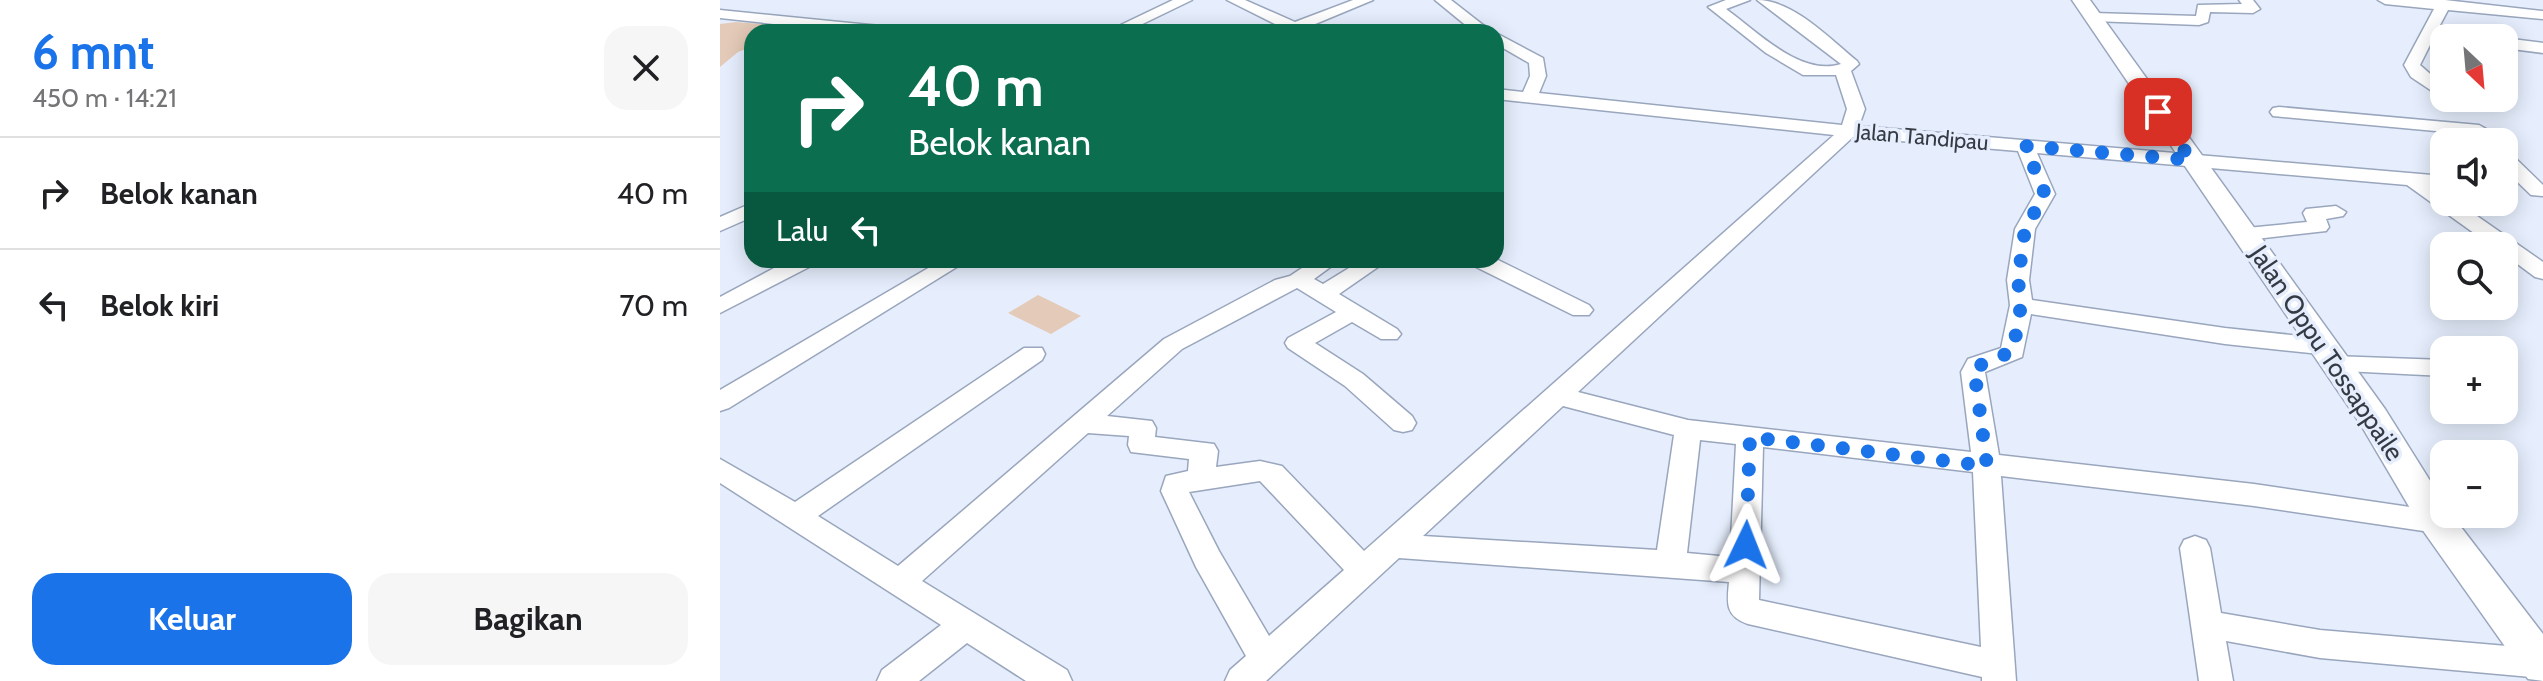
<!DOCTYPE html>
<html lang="id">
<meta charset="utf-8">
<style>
:root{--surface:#fff;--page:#f6f6f6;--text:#202124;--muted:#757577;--line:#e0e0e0;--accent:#1a73e8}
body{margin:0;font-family:Cabin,sans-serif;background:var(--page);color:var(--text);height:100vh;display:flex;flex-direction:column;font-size:30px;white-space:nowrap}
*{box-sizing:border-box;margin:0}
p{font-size:26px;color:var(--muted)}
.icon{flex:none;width:44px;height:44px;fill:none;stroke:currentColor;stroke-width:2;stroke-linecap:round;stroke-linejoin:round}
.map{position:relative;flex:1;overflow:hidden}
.details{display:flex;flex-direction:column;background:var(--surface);width:720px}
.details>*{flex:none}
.guide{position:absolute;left:24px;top:24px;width:760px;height:244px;border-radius:24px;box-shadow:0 4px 20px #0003;background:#0b6e4f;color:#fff;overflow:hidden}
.needle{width:52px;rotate:154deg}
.buttons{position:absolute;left:1710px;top:24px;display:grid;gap:16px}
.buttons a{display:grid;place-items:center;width:88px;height:88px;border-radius:16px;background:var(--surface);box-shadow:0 4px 20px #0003;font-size:40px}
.pin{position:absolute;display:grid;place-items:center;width:68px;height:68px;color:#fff;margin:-34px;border-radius:16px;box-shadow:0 4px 12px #0006}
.me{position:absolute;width:88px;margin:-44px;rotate:2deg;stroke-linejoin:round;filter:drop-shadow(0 0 6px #0008)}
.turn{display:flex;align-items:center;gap:28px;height:168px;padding:0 32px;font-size:36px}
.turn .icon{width:104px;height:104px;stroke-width:2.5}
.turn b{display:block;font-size:56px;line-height:68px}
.then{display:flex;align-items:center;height:76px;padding:0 32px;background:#0003;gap:16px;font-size:30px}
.round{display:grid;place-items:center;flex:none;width:84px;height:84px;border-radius:24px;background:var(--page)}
.summary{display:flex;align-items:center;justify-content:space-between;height:136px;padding:0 32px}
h1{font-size:48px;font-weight:700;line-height:60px;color:var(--accent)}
.button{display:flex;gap:16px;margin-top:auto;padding:16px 32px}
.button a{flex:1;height:92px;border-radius:24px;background:var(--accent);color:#fff;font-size:32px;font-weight:700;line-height:92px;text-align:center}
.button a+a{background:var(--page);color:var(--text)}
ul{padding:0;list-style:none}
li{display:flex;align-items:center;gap:24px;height:112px;padding:0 32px;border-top:2px solid var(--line)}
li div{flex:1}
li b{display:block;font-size:30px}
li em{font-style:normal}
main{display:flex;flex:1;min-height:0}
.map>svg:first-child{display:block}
.green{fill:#e4cab8}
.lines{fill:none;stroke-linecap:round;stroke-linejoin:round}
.minor-casing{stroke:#99a6bd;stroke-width:3}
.major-casing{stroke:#99a6bd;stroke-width:3}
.minor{fill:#fff;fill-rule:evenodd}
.major{fill:#fff;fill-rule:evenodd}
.route{stroke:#1a73e8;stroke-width:14;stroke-dasharray:0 25.2}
.labels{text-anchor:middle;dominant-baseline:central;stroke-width:7;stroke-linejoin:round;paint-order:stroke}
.far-street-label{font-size:22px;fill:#353b44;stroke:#e6eefd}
.street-label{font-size:26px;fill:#353b44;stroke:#e6eefd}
</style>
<main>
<section class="details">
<div class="summary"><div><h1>6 mnt</h1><p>450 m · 14:21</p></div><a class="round"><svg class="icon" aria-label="close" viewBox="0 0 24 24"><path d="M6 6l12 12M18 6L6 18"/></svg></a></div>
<ul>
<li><svg class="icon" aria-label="right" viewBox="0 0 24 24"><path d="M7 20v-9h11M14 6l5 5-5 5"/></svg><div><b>Belok kanan</b></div><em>40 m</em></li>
<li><svg class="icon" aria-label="left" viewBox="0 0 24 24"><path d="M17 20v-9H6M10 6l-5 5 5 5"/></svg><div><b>Belok kiri</b></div><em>70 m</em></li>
</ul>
<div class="button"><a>Keluar</a><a>Bagikan</a></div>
</section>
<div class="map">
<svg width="1823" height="681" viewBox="0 0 1823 681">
<rect width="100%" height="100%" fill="#e6eefd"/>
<path class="green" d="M 16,22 L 138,32 L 32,32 L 32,47 L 18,52 L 0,67 L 0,24 Z
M 318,295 L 361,316 L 331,334 L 288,313 Z"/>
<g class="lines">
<g class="minor-casing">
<path id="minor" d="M 453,0 L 472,0 L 406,32 L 386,32 Z
M 507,0 L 525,0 L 575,22 L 633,0 L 653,0 L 576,32 L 554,32 L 561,27 Z
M 715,0 L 731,0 L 772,32 L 754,32 Z
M 1006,0 L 1030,0 L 1006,9 C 1037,31 1080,77 1121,64 L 1037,0 C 1073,0 1109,38 1137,61 L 1139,64 L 1131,71 L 1145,109 L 1139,126 L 1724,176 L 1724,188 L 1716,187 L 1724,193 L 1724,202 L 1737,202 L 1823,262 L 1823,279 L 1815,277 L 1784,254 L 1784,246 L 1772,246 L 1687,185 L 1317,153 L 1335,194 L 1315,229 L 1309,280 L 1312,300 L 1505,328 L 1600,338 L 1609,340 L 1612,346 L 1609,352 L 1600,354 L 1505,344 L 1311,314 L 1302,357 L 1265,372 L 1279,455 L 1534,484 L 1717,511 L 1727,514 L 1732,522 L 1727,530 L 1717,533 L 1534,506 L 1281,476 L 1296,681 L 1262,681 L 1262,677 L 1028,624 C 1005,616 1007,603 1009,582 L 679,558 L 546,681 L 505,681 L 510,670 L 526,656 L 476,567 L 441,491 L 446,476 L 468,471 L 469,459 L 411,452 L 408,445 L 409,436 L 368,433 L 202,581 L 347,670 L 352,681 L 306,681 L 247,643 L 199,681 L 157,681 L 162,670 L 221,625 L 0,483 L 0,459 L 75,502 L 304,348 L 322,348 L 325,354 L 322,360 L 98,516 L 178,566 L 444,339 L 555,280 L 570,276 L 594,260 L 620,260 L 594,279 L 603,284 L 642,260 L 668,260 L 619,294 L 677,329 L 681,334 L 677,339 L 661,339 L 632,322 L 595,343 L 643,374 L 692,416 L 696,423 L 692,430 L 683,432 L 674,430 L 625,386 L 568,348 L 565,343 L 568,338 L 616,312 L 577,288 L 462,349 L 387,416 L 432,421 L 436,428 L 435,437 L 494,444 L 498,451 L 496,467 L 540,461 L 562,466 L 644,551 L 1114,135 L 776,99 L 776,89 L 803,92 L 810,76 L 809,63 L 776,44 L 776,33 L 823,58 L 826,76 L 819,93 L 1122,125 L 1127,109 L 1116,75 L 1083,75 L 1046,53 L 988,7 ZM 1133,137 L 1298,151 L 1315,194 L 1295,229 L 1287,280 L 1290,305 L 1281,348 L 1248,359 L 1241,372 L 1251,452 L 968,420 L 858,392 ZM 843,406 L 954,435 L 937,550 L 703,536 ZM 980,440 L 1016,444 L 1010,557 L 967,553 ZM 1043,447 L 1253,472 L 1261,647 L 1039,600 ZM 540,481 L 624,570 L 549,636 L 499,551 L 469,492 Z
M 1519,0 L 1533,0 L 1540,9 L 1533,13 L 1490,12 L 1488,22 L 1479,25 L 1373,21 L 1366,17 L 1373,13 L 1476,16 L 1478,5 L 1522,4 Z
M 1658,0 L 1725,0 L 1823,11 L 1823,19 L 1728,10 L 1720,25 L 1764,35 L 1767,38 L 1738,38 L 1716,33 L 1700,65 L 1724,86 L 1724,98 L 1728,98 L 1724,99 L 1691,77 L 1684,65 L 1714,9 L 1665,4 Z
M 0,10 L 170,27 L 178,32 L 127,32 L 0,18 Z
M 1784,38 L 1823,43 L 1823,53 L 1784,48 Z
M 1559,107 L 1759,125 L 1768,130 L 1759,135 L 1553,116 L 1550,112 L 1553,108 Z
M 1784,152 L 1791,154 L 1823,185 L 1823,196 L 1811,195 L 1784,169 Z
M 32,203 L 32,217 L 0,231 L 0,217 Z
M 1616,206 L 1626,212 L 1623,216 L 1606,219 L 1609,227 L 1606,231 L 1527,240 L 1517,234 L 1527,228 L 1587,222 L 1583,213 L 1586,209 Z
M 776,259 L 869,305 L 873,310 L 869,315 L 853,315 L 752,265 L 749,260 Z
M 69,260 L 96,260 L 93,265 L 0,313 L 0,297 Z
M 222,260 L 248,260 L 9,408 L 0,411 L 0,390 Z
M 1613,356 L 1724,360 L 1724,376 L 1604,370 L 1601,364 L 1604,358 Z
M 1475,536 L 1486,540 L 1490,548 L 1501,613 L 1600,630 L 1822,649 L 1823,678 L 1600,658 L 1506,641 L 1513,681 L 1479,681 L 1460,548 L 1464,540 Z"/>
</g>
<g class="major-casing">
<path id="major" d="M 1352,0 L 1370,0 L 1665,409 L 1724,503 L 1724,514 L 1731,514 L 1823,634 L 1823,681 L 1808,679 L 1704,532 L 1641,425 Z"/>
</g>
<use href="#minor" class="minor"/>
<use href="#major" class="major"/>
</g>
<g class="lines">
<path class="route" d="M 1026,545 L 1030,437 L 1267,466 L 1254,368 L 1293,351 L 1301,305 L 1298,280 L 1305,229 L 1325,194 L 1305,146 L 1471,160 L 1438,112"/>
</g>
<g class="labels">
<g class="far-street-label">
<text transform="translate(1202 137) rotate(5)">Jalan Tandipau</text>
</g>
<g class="street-label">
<text transform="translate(1607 353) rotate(56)">Jalan Oppu Tossappaile</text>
</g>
</g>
</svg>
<div class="buttons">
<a><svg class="needle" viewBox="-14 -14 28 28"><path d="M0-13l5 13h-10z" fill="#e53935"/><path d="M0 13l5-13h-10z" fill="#757577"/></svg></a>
<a><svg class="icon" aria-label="sound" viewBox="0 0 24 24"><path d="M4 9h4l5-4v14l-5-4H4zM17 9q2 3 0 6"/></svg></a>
<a><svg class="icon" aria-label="search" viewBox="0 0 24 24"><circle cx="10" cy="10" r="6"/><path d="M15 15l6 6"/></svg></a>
<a>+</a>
<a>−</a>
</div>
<div class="pin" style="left:1438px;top:112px;background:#d93025"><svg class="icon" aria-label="arrive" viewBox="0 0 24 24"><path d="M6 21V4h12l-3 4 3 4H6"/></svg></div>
<svg class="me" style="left:1026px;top:545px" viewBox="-20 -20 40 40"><path d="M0-17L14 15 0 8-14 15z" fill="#1a73e8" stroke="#fff" stroke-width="4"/></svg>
<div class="guide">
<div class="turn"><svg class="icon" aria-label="right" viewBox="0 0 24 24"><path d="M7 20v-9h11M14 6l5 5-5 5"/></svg><div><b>40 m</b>Belok kanan</div></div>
<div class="then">Lalu<svg class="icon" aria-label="left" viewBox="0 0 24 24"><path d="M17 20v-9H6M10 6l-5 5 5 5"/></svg></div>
</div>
</div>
</main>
